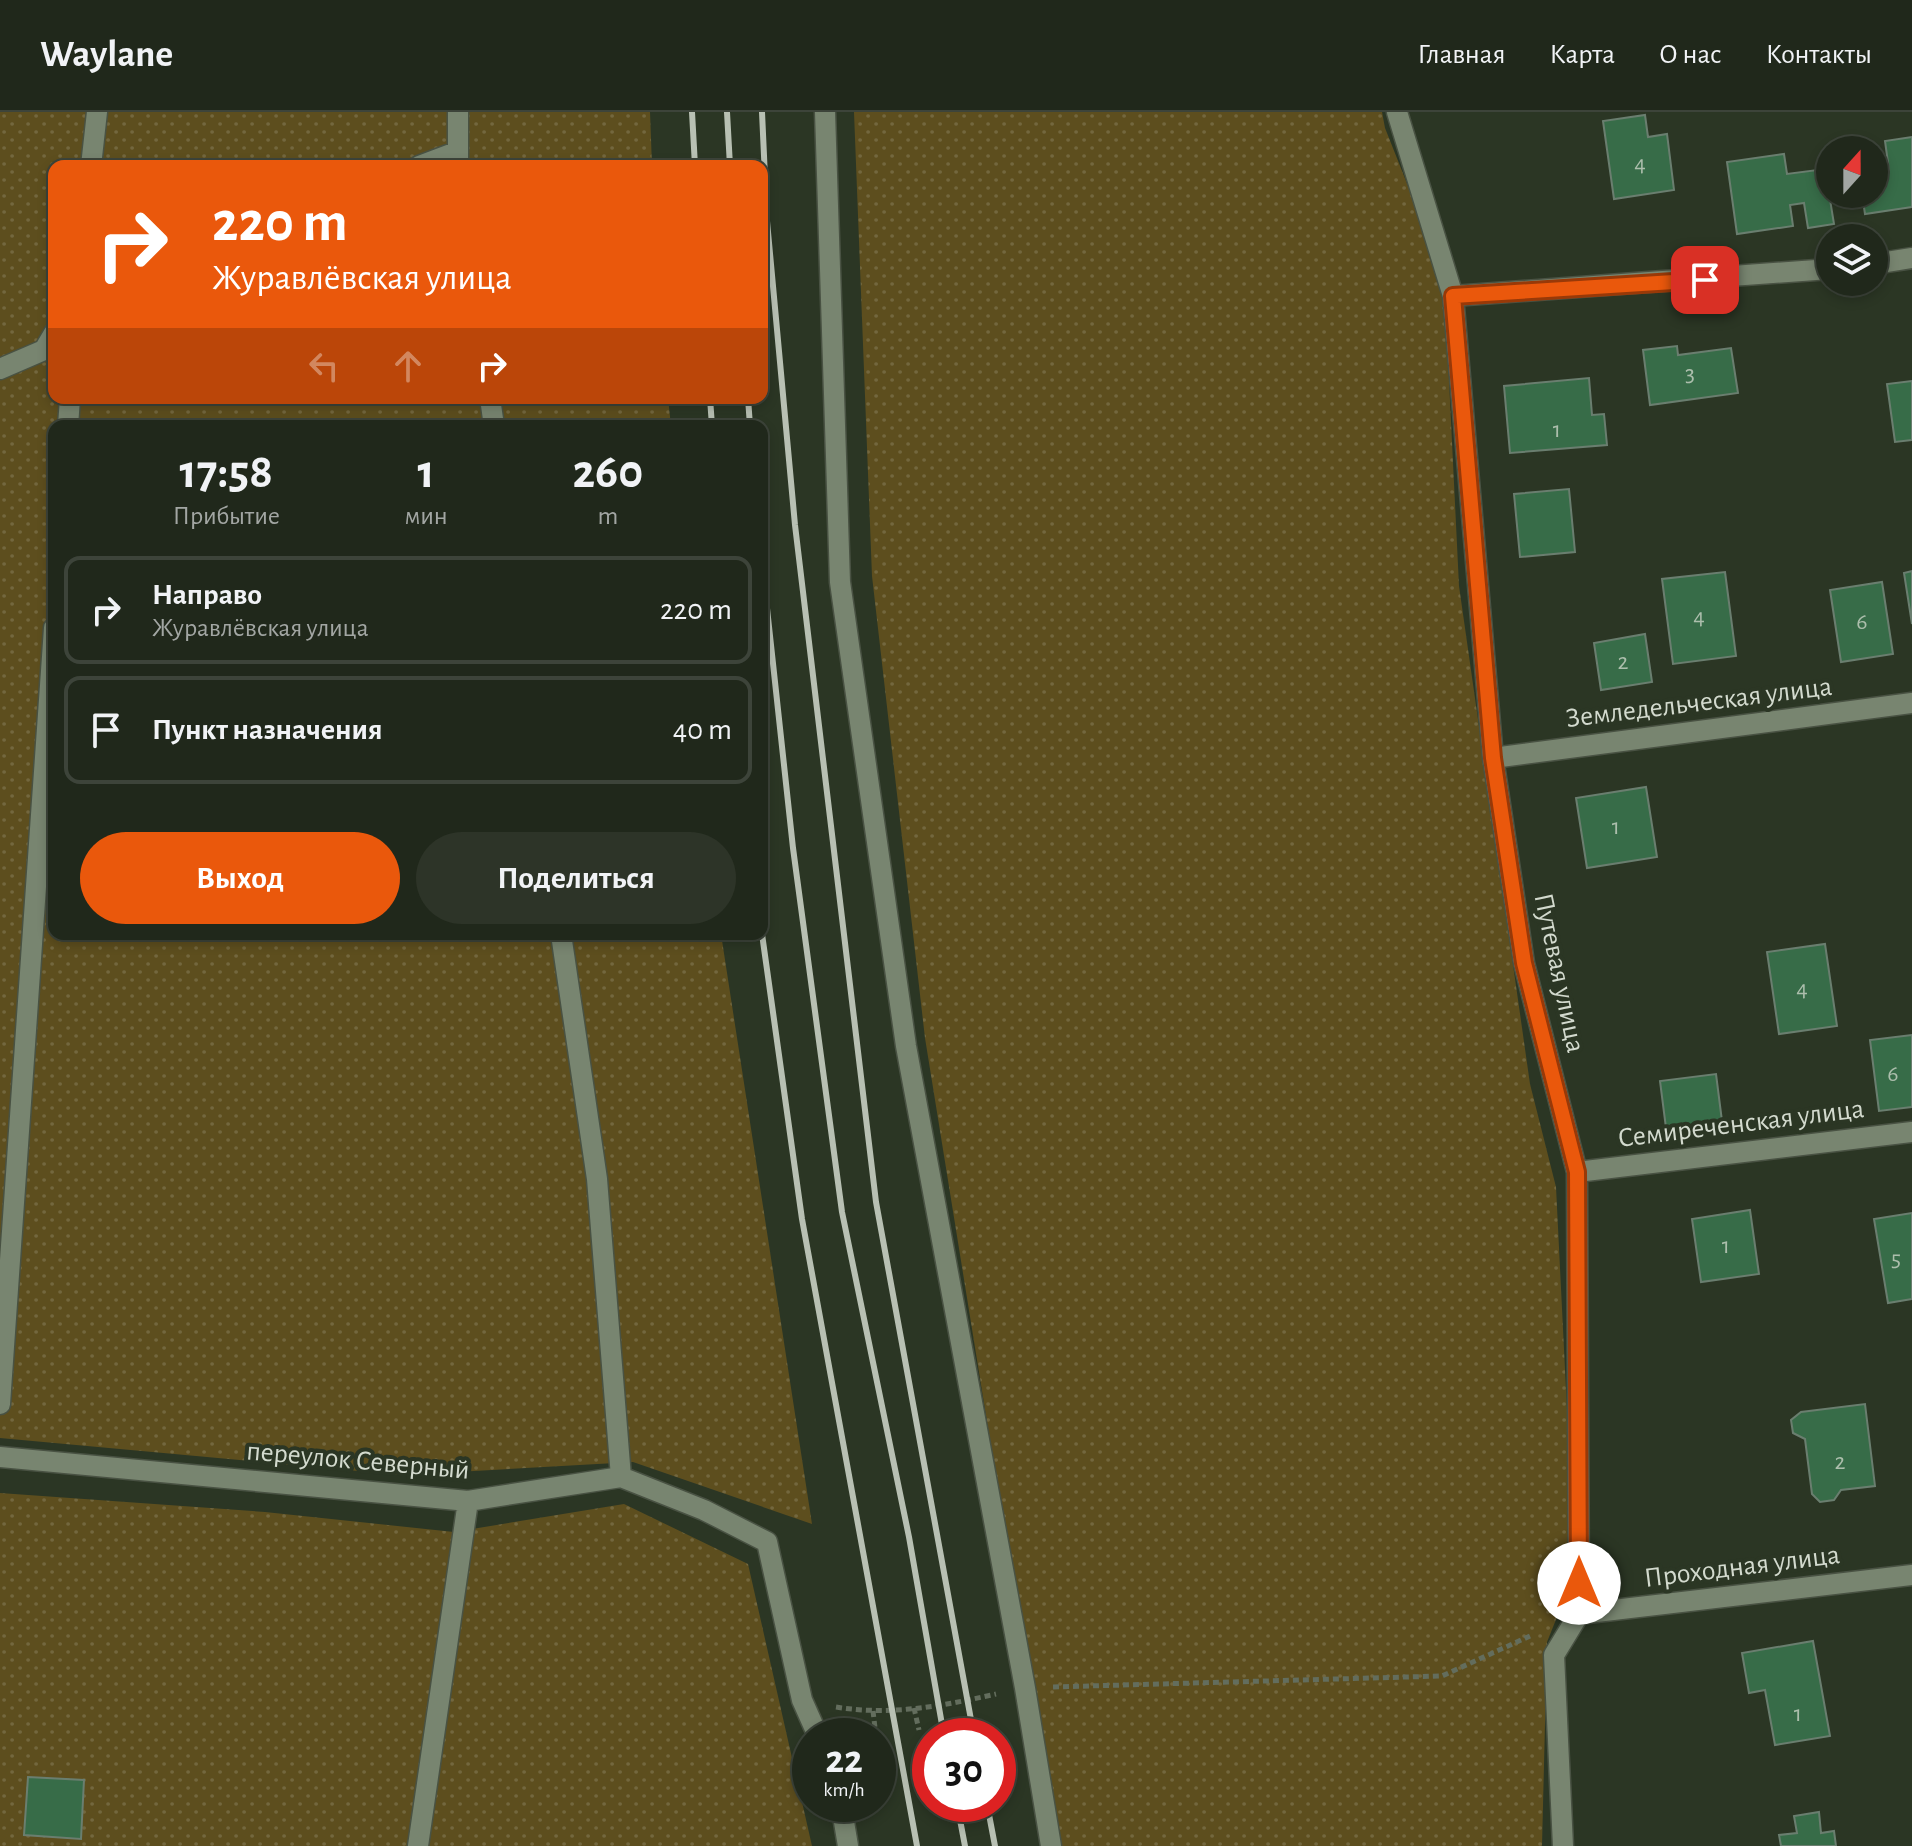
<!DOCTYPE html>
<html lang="ru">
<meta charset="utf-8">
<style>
:root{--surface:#20281b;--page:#2d3428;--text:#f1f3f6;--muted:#a2a6a3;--line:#3d443a;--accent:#ea580c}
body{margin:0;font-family:"Alegreya Sans",sans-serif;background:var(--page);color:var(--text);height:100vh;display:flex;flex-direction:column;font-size:30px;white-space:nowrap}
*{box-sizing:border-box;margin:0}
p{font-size:26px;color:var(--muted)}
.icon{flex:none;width:44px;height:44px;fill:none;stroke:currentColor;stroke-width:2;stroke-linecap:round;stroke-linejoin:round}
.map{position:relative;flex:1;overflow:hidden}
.sheet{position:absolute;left:48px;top:308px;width:720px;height:520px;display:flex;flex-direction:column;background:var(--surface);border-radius:16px;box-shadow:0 4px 12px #0003,0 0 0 2px var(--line)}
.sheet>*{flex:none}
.banner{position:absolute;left:48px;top:48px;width:720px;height:244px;border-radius:16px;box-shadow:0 4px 12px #0003,0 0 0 2px var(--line);background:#ea580c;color:#fff;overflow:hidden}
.needle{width:52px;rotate:21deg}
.buttons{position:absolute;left:1816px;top:24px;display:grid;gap:16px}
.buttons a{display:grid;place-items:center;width:72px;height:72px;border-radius:50%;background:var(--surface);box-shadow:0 4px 12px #0003,0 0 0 2px var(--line);font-size:40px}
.speed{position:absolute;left:792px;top:1606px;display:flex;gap:16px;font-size:40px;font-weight:700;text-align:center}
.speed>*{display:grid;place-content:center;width:104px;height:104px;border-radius:50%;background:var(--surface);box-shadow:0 4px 12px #0003,0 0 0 2px var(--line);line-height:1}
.speed small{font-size:20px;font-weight:400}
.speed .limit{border:12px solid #d22;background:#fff;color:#111}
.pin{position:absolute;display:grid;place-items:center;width:68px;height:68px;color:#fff;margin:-34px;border-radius:16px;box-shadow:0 4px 12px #0006}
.me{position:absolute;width:88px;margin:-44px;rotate:0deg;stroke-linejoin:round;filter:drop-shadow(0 0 6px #0008)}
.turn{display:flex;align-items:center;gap:28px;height:168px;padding:0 32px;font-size:36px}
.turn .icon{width:104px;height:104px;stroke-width:2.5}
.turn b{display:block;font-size:56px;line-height:68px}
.lanes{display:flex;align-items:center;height:76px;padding:0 32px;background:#0003;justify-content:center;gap:40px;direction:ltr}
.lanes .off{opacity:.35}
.eta{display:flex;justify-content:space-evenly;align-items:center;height:136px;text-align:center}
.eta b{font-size:48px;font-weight:700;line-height:56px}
.button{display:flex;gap:16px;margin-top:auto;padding:16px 32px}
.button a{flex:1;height:92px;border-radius:48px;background:var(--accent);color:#fff;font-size:32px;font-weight:700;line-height:92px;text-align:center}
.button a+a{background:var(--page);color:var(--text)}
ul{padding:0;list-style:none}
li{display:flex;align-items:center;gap:24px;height:108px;margin:0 16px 12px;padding:0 16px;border:4px solid var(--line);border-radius:16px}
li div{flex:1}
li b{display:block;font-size:30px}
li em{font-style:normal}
header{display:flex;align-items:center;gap:48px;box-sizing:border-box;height:112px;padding:0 40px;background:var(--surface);border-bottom:2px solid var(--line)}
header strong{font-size:38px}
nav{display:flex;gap:44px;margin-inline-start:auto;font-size:28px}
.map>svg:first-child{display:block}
.garden{fill:url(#garden-dots)}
.building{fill:#376c48;stroke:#6a7e6f;stroke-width:2}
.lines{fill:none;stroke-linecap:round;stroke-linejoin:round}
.minor-casing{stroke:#495243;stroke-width:23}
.path{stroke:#636d5d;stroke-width:5;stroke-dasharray:6 4;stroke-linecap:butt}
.minor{stroke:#788570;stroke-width:20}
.rail{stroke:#b8c0b3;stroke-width:6}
.route-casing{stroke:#983908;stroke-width:20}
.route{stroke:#ea580c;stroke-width:14}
.labels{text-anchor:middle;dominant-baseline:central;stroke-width:8;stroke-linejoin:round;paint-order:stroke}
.number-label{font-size:24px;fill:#acbeac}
.street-label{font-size:28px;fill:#d3dace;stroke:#2b3624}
</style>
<header>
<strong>Waylane</strong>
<nav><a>Главная</a><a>Карта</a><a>О нас</a><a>Контакты</a></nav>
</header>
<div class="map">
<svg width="1912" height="1734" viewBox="0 0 1912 1734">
<defs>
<pattern id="garden-dots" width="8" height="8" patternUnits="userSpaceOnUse" patternTransform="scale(2)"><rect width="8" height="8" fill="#5d4e1e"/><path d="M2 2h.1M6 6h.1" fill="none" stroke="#73673e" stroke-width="1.8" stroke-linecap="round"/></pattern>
</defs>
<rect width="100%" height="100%" fill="#2b3624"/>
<path class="garden" d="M 0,0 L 650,0 L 652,54 L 54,54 L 54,286 L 668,286 L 671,314 L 54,314 L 54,822 L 721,822 L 812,1412 L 633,1350 L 402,1363 L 0,1326 Z
M 854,0 L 1382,0 L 1385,16 L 1444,165 L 1459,474 L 1530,972 L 1556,1075 L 1575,1460 L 1547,1530 L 1542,1734 L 1062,1734 L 1026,1551 L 925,926 L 872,464 Z
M 0,1381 L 265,1400 L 454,1420 L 624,1392 L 748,1452 L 812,1734 L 0,1734 Z"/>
<path class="building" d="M 1645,3 L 1648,25 L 1667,22 L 1674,78 L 1614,87 L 1603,9 Z
M 1912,25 L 1912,95 L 1865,102 L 1862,82 L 1874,82 L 1874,60 L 1889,58 L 1885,29 Z
M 1784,42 L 1787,62 L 1825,57 L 1834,112 L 1808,116 L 1804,91 L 1790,93 L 1793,114 L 1737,122 L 1727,50 Z
M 1677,234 L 1678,243 L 1731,236 L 1738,281 L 1650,293 L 1643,238 Z
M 1589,266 L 1592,303 L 1604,302 L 1607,333 L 1510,341 L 1504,274 Z
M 1912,269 L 1912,328 L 1895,330 L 1887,272 Z
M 1569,377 L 1575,440 L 1520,445 L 1514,382 Z
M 1912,459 L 1912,512 L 1904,461 Z
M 1725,460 L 1736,544 L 1673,552 L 1662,467 Z
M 1882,470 L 1893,542 L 1841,550 L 1830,478 Z
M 1645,522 L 1652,570 L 1601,578 L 1594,531 Z
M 1646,675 L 1657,745 L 1587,756 L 1576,686 Z
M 1825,832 L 1837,914 L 1779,922 L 1767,840 Z
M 1912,923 L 1912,995 L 1879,999 L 1870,928 Z
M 1716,962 L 1723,1017 L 1667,1024 L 1660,969 Z
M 1750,1098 L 1759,1162 L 1701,1170 L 1692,1107 Z
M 1912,1101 L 1912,1187 L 1888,1191 L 1874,1107 Z
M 1865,1292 L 1875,1374 L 1841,1378 L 1834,1388 L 1820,1390 L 1812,1382 L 1805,1327 L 1793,1321 L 1791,1308 L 1801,1300 Z
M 1813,1529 L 1830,1624 L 1775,1633 L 1765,1578 L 1749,1581 L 1742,1541 Z
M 28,1665 L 84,1668 L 81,1727 L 24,1723 Z
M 1819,1700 L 1821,1721 L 1834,1719 L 1836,1734 L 1781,1734 L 1779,1723 L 1797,1721 L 1794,1704 Z"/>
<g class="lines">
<g class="minor-casing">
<path id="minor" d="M 458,0 L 458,54
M 825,0 L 840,470 L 906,934 L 1025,1576 L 1051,1734
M 1397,0 L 1453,184 L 1493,646 L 1524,851 L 1577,1060 L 1579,1502 L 1554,1543 L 1563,1734
M 91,54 L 97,0
M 419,54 L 456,40
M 1874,152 L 1912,146
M 1453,184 L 1830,157
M 0,257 L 44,238 L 54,221
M 490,286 L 494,314
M 68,314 L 70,286
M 1493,646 L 1912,591
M 561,822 L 597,1067 L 621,1365
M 1577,1060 L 1912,1020
M 0,1292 L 54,516
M 0,1345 L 468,1389 L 621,1365 L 704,1398 L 767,1430 L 802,1588 L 818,1624
M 1579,1502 L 1912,1463
M 841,1692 L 848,1734
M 418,1734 L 468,1389"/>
</g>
<path class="path" d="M 1053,1575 L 1442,1564 L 1530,1524
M 836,1595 C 891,1604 942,1594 996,1582
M 914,1596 L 919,1618
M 873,1599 L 876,1624"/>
<use href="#minor" class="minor"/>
<path class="rail" d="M 692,0 L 695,54
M 727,0 L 730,54
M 762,0 L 767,109 L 795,413 L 876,1090 L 974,1624
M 710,286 L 712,314
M 748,286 L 750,314
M 762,450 L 793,736 L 842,1100 L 909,1425 L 944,1624
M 762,822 L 802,1107 L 917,1734
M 957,1692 L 965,1734
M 987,1692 L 995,1734"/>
</g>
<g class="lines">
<g class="route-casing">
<path id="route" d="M 1579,1471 L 1577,1060 L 1524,851 L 1493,646 L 1453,184 L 1705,168"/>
</g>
<use href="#route" class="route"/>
</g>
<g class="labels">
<g class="number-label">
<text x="1640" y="52">4</text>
<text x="1690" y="262">3</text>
<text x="1557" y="318">1</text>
<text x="1699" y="505">4</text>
<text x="1862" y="510">6</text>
<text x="1623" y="550">2</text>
<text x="1616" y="715">1</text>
<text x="1802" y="877">4</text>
<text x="1893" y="962">6</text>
<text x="1726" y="1134">1</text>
<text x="1896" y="1147">5</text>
<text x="1840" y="1350">2</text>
<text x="1798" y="1602">1</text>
</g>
<g class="street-label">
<text transform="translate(1699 591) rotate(-7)">Земледельческая улица</text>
<text transform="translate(1559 861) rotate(78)">Путевая улица</text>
<text transform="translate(1741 1012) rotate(-7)">Семиреченская улица</text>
<text transform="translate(358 1349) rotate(5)">переулок Северный</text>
<text transform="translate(1742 1455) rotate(-7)">Проходная улица</text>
</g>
</g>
</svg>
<div class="buttons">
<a><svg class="needle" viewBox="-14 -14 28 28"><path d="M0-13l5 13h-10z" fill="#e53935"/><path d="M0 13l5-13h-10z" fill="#a2a6a3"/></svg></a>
<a><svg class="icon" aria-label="layers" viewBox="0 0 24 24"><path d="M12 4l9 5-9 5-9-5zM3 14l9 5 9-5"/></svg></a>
</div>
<div class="speed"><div>22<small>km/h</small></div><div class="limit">30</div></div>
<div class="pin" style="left:1705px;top:168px;background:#d93025"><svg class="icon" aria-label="arrive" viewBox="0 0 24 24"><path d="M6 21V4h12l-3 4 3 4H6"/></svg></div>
<svg class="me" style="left:1579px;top:1471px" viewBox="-20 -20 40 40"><circle r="19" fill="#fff"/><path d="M0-13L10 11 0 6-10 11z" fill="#ea580c"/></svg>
<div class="banner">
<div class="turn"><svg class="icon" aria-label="right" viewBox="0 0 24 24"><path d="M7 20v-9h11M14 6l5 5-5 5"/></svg><div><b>220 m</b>Журавлёвская улица</div></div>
<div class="lanes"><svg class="icon off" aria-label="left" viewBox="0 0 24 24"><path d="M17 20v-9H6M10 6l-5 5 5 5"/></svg><svg class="icon off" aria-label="ahead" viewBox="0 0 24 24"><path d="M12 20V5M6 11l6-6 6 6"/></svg><svg class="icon" aria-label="right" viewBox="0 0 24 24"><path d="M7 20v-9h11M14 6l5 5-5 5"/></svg></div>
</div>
<section class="sheet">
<div class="eta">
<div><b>17:58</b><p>Прибытие</p></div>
<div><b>1</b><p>мин</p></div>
<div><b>260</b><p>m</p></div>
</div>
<ul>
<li><svg class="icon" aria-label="right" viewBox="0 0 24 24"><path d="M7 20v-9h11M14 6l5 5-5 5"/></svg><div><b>Направо</b><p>Журавлёвская улица</p></div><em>220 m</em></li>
<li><svg class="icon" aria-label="arrive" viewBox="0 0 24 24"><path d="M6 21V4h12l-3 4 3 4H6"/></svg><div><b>Пункт назначения</b></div><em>40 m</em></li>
</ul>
<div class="button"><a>Выход</a><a>Поделиться</a></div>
</section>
</div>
